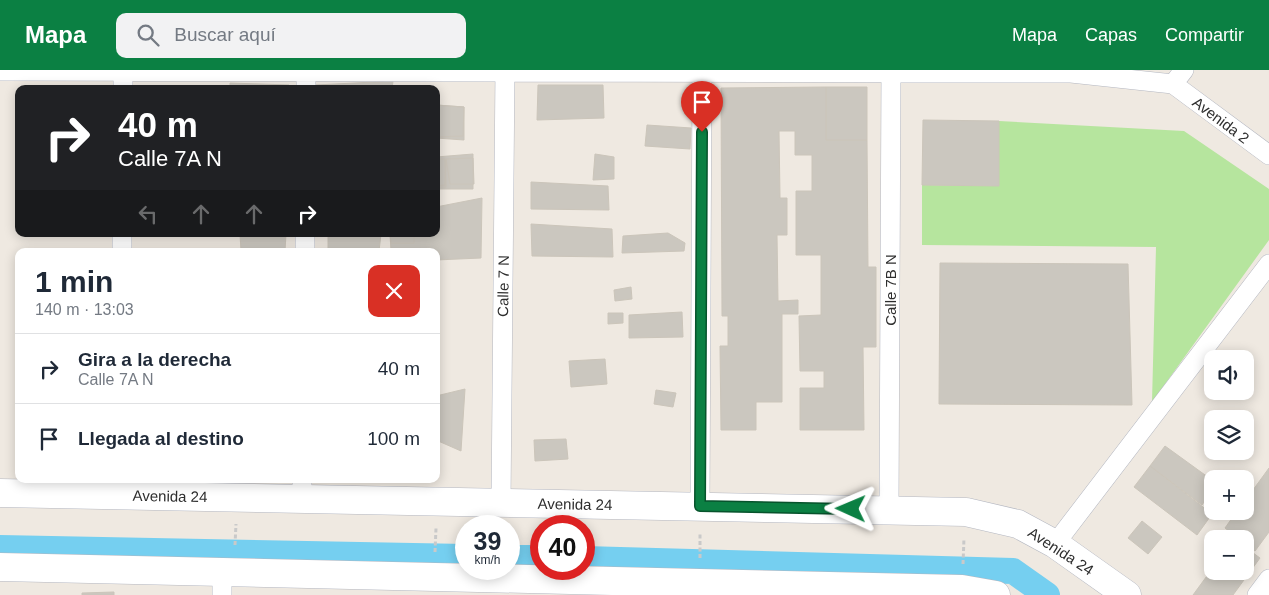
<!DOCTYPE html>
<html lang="es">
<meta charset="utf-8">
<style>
:root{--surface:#fff;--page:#f2f2f3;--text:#1f2937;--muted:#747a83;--line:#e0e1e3;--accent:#0b8043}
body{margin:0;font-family:Arial,sans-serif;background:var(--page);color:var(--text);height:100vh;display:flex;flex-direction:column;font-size:19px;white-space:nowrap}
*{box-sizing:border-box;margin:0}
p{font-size:16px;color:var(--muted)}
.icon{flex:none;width:28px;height:28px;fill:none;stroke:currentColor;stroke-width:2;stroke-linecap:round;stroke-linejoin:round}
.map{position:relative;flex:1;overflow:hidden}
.drawer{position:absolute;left:15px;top:178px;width:425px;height:235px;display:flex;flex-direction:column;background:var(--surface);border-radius:10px;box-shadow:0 2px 12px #0003}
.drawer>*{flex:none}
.banner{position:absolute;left:15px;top:15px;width:425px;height:152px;border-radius:10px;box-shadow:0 2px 12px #0003;background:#202124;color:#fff;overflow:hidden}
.tools{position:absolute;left:1204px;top:280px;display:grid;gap:10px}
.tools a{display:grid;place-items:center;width:50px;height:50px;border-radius:10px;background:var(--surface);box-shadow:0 2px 12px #0003;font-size:25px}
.speed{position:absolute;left:455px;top:445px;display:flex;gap:10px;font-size:25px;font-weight:700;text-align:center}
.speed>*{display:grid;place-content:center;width:65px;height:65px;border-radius:50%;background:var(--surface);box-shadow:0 2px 12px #0003;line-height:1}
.speed small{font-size:12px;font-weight:400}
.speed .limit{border:8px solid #d22;background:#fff;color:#111}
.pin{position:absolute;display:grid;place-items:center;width:42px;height:42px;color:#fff;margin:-51px -21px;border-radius:50% 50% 50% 0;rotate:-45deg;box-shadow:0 0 5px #0007}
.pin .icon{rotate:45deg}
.me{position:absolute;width:55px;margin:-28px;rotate:271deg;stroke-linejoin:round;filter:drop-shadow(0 0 4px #0008)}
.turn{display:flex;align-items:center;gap:18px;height:105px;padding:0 20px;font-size:22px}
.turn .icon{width:65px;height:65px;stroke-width:2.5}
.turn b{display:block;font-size:35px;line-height:42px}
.lanes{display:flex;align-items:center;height:48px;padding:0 20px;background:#0003;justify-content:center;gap:25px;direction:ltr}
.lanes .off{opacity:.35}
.round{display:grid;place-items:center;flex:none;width:52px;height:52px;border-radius:10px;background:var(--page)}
.summary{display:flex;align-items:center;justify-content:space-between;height:85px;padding:0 20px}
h1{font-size:30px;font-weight:600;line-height:38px}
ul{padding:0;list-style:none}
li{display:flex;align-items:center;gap:15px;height:70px;padding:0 20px;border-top:1px solid var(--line)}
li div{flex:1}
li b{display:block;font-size:19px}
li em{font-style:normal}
header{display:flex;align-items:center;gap:30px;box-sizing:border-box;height:70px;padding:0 25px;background:var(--accent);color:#fff}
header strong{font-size:24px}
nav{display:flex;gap:28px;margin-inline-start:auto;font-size:18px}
.search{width:350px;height:45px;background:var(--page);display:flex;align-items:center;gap:12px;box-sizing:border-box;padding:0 18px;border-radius:10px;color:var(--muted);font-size:19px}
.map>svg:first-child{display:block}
.green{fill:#b6e59e}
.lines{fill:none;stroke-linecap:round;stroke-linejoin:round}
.canal{stroke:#75cff0;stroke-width:26}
.building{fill:#cbc7bf;stroke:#cbc5ba}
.street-casing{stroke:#b4b7c1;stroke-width:20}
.secondary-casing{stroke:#b4b7c1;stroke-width:29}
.path{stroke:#c9c9c9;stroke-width:3;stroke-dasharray:4 2.5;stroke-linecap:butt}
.street{stroke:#fff;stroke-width:19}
.secondary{stroke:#fff;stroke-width:28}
.route-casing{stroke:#07532c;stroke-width:12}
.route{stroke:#0b8043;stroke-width:9}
.labels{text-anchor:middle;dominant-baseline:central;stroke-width:4;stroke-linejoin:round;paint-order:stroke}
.street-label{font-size:15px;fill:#2e2e2e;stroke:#fff}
</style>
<header>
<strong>Mapa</strong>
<div class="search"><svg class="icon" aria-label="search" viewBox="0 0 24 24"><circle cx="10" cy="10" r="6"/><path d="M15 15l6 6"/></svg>Buscar aquí</div>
<nav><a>Mapa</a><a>Capas</a><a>Compartir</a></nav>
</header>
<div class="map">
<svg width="1269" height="525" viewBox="0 0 1269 525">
<rect width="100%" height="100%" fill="#efe9e1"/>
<path class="green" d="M 999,51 L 1184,61 L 1269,119 L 1269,170 L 1152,332 L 1156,177 L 922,175 L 922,115 L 998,116 Z"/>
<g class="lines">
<path class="canal" d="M 0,478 L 466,487
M 509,488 L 541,488
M 584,489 L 1013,501 L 1047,525"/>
</g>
<path class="building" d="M 393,11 L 392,19 L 317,19 L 316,15 Z
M 230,13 L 289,15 L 289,19 L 230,19 Z
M 538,15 L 603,15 L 604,48 L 537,50 Z
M 826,17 L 826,70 L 867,70 L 868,197 L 876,197 L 876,277 L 863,277 L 864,360 L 800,360 L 800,318 L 824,318 L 824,301 L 800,301 L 799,246 L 821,245 L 821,185 L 796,185 L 796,121 L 812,121 L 812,85 L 795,85 L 795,61 L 779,61 L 780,128 L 787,128 L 787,165 L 777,165 L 778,231 L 798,230 L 798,244 L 782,244 L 782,332 L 756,332 L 756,360 L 721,360 L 720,276 L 728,276 L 728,246 L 722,246 L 721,18 Z
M 826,17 L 867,17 L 867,70 L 826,70 Z
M 436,35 L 464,37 L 463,66 L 436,67 Z
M 436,35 L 464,37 L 464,70 L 436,68 Z
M 923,50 L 999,51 L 999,116 L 922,115 Z
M 647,55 L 691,58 L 690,79 L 645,76 Z
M 473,84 L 473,119 L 436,119 L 436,87 Z
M 595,84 L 614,87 L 614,109 L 593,110 Z
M 473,88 L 474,114 L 450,114 L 446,89 Z
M 436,89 L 445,89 L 446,117 L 436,117 Z
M 436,89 L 446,89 L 445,115 L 436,116 Z
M 531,112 L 608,116 L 609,140 L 531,139 Z
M 482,128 L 481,188 L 436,190 L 436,181 L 391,181 L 390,164 L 436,164 L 436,137 Z
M 531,154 L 612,159 L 613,187 L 532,186 Z
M 668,163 L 685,173 L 684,181 L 622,183 L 623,166 Z
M 240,164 L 286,164 L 285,181 L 241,181 Z
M 328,164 L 381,164 L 379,181 L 328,181 Z
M 390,164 L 414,164 L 414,173 L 391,173 Z
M 940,193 L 1128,194 L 1132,335 L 939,334 Z
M 631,217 L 632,229 L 615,231 L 614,220 Z
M 682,242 L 683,267 L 629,268 L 629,245 Z
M 608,243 L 623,243 L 623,253 L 608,254 Z
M 605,289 L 607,314 L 571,317 L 569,291 Z
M 465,319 L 461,381 L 436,370 L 436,326 Z
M 656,320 L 676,323 L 673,337 L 654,334 Z
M 566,369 L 568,389 L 535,391 L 534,370 Z
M 1165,376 L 1212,410 L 1212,420 L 1202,435 L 1150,396 Z
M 1150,396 L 1212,444 L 1197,465 L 1134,417 Z
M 1269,398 L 1269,462 L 1255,481 L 1245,473 L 1245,469 L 1239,469 L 1225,458 L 1237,441 L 1245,441 L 1245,431 Z
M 1142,451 L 1162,467 L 1148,484 L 1128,468 Z
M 1245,477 L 1260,488 L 1233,525 L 1193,525 L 1212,499 L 1212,501 L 1245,501 Z
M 114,522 L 114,525 L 82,525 L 82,523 Z"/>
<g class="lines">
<g class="street-casing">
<path id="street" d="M 0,1 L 1071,3 L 1173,14
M 1173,14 L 1269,85
M 1173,14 L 1184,0
M 123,19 L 123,0
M 306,19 L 306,0
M 122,181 L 122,164
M 305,181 L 305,164
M 302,429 L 302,409
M 501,432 L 505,0
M 700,436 L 702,0
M 889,439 L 891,0
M 1055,474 L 1269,194
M 222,525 L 222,503
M 1257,525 L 1269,509"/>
</g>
<g class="secondary-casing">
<path id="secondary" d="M 0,423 L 966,442 L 1018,454 L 1055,474 L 1127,525
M 0,497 L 962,519 L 996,525"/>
</g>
<path class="path" d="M 235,475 L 236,454
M 435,482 L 436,458
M 700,488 L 700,462
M 963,494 L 964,468"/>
<use href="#street" class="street"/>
<use href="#secondary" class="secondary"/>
</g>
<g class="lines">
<g class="route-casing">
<path id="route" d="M 702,62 L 700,436 L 851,439"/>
</g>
<use href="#route" class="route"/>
</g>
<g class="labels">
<g class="street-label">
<text transform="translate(1221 50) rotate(37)">Avenida 2</text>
<text transform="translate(503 216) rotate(-89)">Calle 7 N</text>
<text transform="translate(890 220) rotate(-90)">Calle 7B N</text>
<text transform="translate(170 426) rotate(1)">Avenida 24</text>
<text transform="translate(575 434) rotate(1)">Avenida 24</text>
<text transform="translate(1061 481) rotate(33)">Avenida 24</text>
</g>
</g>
</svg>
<div class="tools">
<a><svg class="icon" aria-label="sound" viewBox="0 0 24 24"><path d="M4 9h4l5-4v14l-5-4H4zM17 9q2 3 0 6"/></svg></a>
<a><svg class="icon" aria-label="layers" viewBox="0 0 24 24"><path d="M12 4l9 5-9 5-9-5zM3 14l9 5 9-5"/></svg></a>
<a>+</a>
<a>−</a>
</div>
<div class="speed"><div>39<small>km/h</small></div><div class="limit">40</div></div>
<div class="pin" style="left:702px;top:62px;background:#d93025"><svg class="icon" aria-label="arrive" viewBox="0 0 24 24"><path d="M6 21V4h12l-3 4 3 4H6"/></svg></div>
<svg class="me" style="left:851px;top:439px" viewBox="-20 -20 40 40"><path d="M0-17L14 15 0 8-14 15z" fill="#0b8043" stroke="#fff" stroke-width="4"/></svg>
<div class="banner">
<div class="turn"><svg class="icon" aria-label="right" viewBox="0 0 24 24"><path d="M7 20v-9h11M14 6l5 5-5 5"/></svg><div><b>40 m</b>Calle 7A N</div></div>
<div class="lanes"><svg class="icon off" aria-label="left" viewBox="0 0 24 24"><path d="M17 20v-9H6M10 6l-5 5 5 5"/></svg><svg class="icon off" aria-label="ahead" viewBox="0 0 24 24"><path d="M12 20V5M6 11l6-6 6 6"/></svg><svg class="icon off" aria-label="ahead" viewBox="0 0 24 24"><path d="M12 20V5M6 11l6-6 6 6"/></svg><svg class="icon" aria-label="right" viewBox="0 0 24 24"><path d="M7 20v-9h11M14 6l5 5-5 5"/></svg></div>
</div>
<section class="drawer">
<div class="summary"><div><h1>1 min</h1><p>140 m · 13:03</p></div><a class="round" style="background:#d93025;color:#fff"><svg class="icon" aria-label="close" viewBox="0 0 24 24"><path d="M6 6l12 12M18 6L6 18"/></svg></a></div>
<ul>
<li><svg class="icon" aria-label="right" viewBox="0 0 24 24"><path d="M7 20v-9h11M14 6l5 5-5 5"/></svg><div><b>Gira a la derecha</b><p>Calle 7A N</p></div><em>40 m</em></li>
<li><svg class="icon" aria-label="arrive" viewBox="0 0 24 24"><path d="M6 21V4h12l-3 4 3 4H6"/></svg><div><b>Llegada al destino</b></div><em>100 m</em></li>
</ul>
</section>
</div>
